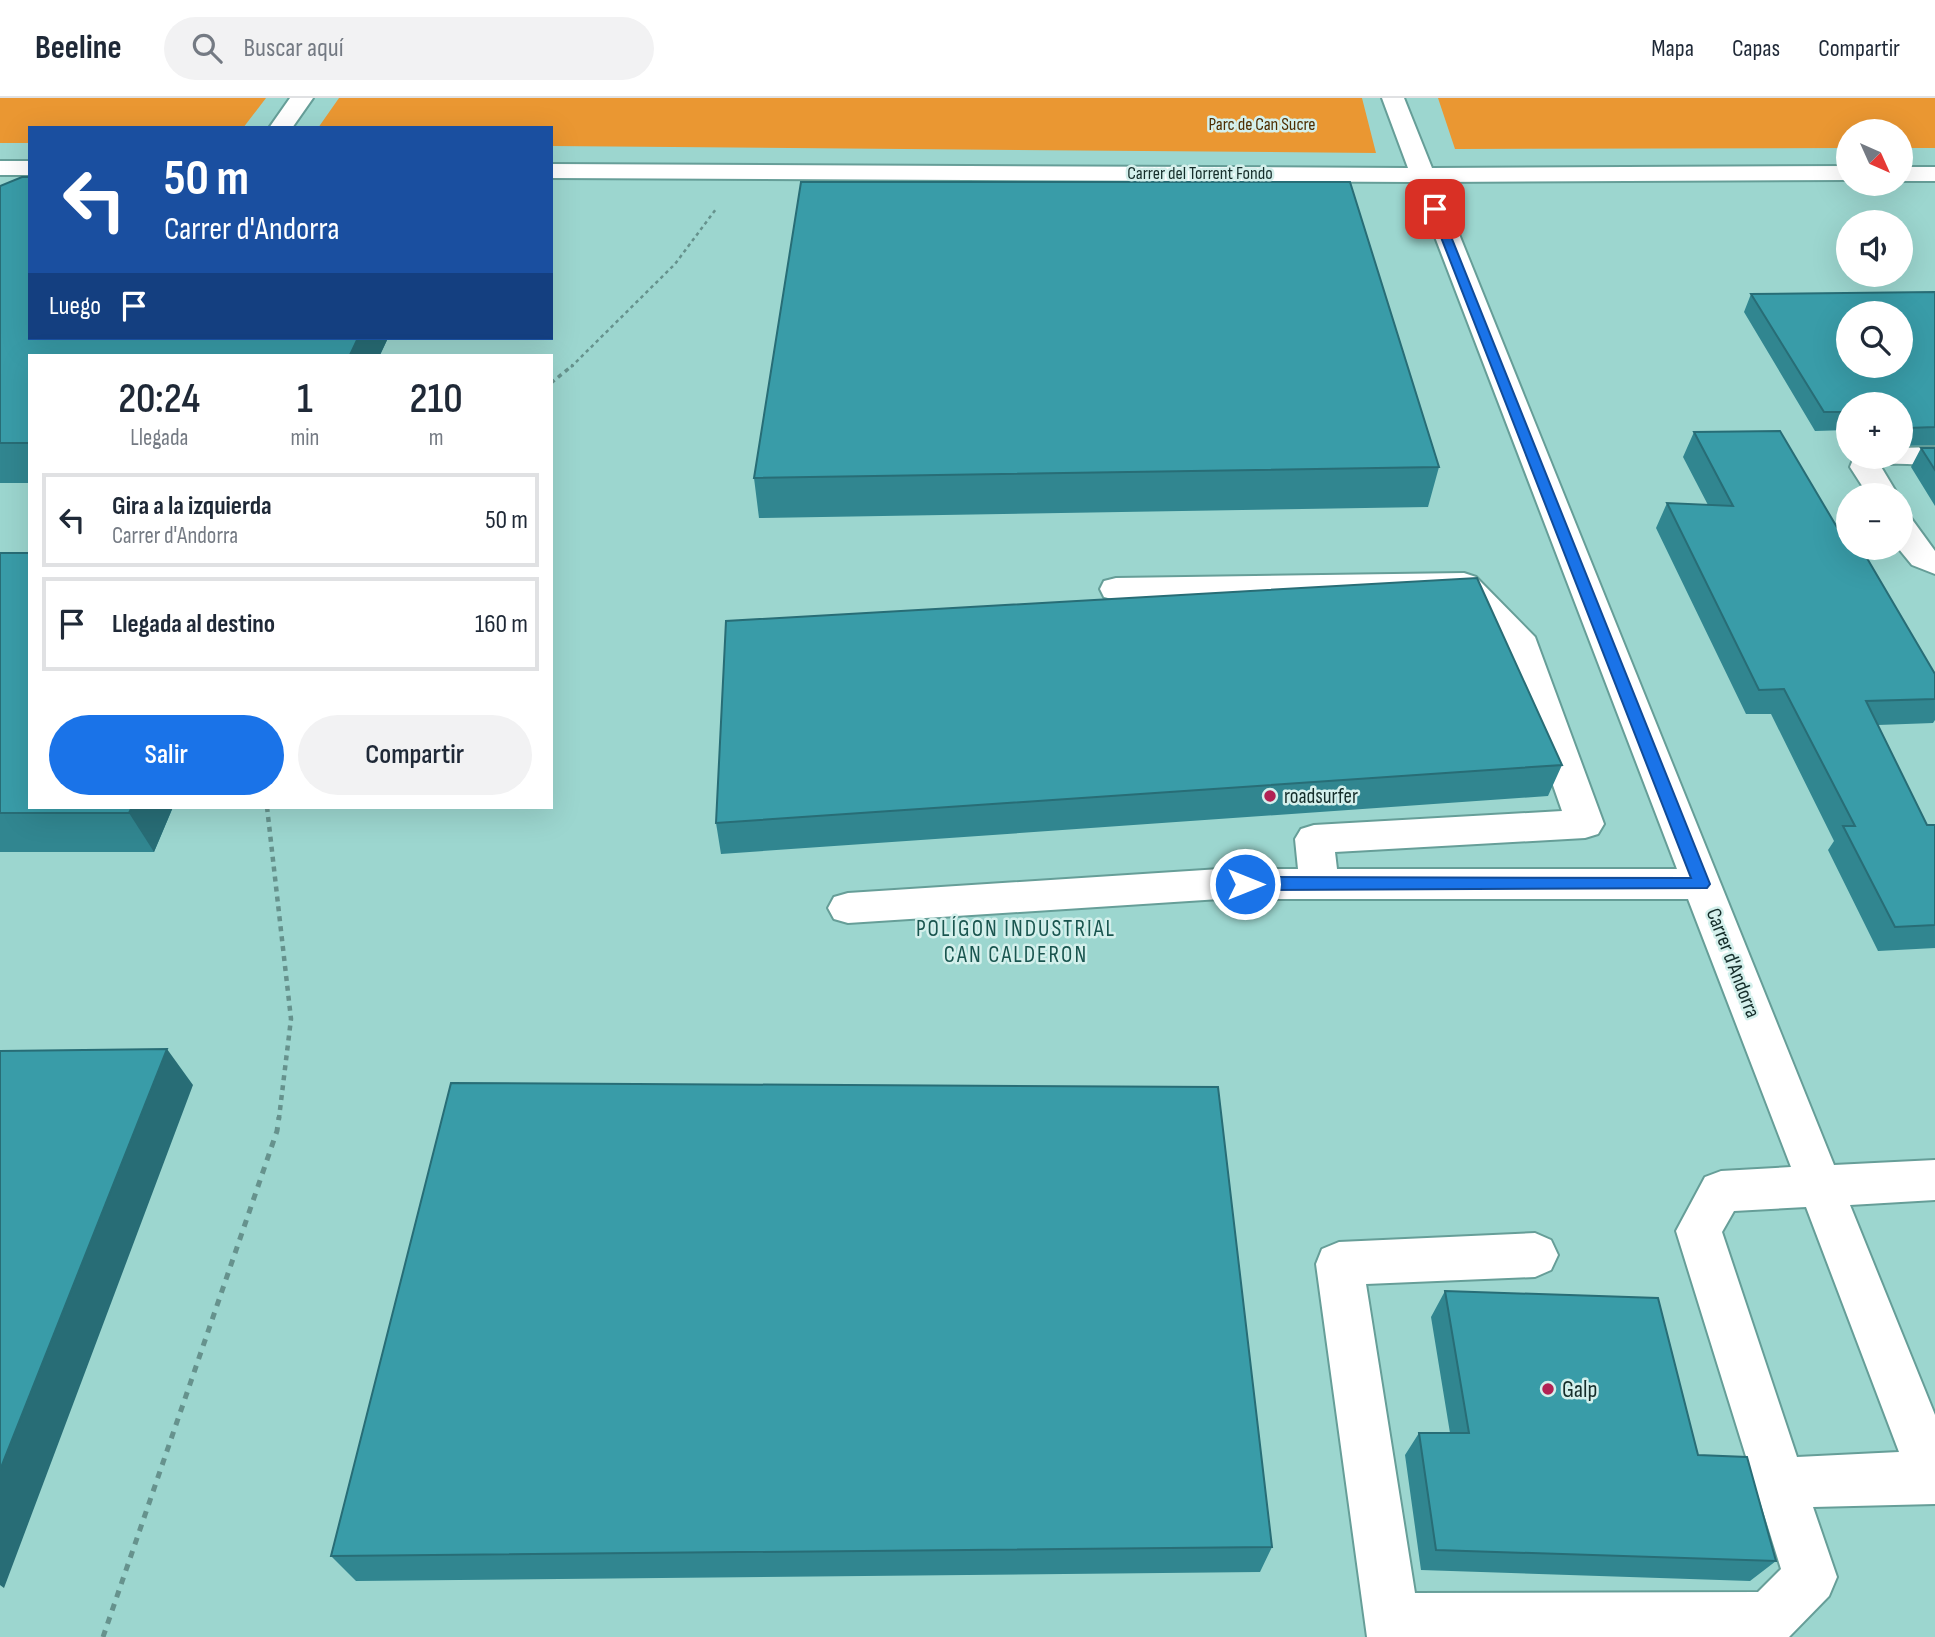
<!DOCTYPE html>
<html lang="es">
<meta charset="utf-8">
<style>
:root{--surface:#fff;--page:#f2f2f3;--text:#1f2937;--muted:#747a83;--line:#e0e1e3;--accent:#1a73e8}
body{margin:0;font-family:"Sofia Sans Condensed",sans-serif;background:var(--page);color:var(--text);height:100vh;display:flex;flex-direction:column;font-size:26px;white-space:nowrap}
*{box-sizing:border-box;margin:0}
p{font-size:23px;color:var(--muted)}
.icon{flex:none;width:38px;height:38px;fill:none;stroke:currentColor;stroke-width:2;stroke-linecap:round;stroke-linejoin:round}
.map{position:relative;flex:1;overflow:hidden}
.sheet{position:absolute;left:28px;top:256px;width:525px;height:455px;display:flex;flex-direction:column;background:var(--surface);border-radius:0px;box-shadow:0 7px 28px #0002}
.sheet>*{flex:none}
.top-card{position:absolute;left:28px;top:28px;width:525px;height:214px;border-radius:0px;box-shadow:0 7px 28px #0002;background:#1a4fa0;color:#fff;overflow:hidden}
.needle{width:46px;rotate:135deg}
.tools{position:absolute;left:1836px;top:21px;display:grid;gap:14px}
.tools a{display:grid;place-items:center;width:77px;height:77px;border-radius:50%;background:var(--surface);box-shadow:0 7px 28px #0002;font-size:35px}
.pin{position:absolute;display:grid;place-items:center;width:60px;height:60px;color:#fff;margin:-30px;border-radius:14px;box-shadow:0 4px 10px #0006}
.me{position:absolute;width:77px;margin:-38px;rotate:90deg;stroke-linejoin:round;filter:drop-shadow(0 0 5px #0008)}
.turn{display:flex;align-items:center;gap:24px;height:147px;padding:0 21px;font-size:32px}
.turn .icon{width:91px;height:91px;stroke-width:2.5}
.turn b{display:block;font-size:49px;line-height:60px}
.then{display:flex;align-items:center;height:66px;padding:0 21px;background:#0003;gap:14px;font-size:26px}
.eta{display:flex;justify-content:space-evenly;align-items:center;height:119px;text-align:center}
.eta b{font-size:42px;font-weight:600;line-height:49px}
.primary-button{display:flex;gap:14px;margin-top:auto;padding:14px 21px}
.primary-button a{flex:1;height:80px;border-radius:42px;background:var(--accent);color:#fff;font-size:28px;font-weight:600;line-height:80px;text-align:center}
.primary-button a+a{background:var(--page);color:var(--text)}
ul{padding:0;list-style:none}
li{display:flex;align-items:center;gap:21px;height:94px;margin:0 14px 10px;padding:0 7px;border:4px solid var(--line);border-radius:0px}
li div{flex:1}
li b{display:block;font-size:26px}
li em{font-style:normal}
header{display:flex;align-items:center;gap:42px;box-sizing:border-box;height:98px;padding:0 35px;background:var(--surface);border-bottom:2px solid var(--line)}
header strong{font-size:33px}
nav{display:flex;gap:38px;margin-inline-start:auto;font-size:24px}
.search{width:490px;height:63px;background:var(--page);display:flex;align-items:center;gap:18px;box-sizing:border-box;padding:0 24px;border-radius:38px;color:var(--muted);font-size:26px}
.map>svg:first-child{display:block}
.green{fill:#ea9732}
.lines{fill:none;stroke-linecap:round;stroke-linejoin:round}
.minor-casing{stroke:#669e98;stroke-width:4}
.path-far3{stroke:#66928d;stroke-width:2.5;stroke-dasharray:3.5 3.5;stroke-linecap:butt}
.path-far2{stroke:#66928d;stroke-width:3.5;stroke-dasharray:4.5 4.5;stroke-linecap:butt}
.path-far1{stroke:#66928d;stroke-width:4.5;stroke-dasharray:5 5;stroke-linecap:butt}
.path{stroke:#66928d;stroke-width:5;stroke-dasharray:7 7;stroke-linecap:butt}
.minor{fill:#fff;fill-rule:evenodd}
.wall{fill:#318690}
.shaded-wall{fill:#286d76}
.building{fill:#399ca8;stroke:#286d76;stroke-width:2;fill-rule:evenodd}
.route{fill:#1a73e8;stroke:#114b97;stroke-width:2}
.poi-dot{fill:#b22254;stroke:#d4f0ec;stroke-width:2.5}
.labels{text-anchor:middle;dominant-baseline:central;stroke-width:5;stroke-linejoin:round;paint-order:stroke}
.far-park-label{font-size:18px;fill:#4e2d01;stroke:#d4f0ec}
.far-street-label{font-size:18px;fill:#152d2a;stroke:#d4f0ec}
.poi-label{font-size:21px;fill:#152d2a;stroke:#d4f0ec;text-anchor:start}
.street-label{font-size:21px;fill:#152d2a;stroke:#d4f0ec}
.neighbourhood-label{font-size:23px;letter-spacing:2px;fill:#19554f;stroke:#d4f0ec}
.near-poi-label{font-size:24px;fill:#152d2a;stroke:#d4f0ec;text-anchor:start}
</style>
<header>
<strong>Beeline</strong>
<div class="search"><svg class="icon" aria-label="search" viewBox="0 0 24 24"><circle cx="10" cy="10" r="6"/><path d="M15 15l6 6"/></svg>Buscar aquí</div>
<nav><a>Mapa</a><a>Capas</a><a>Compartir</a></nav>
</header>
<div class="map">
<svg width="1935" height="1539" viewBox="0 0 1935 1539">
<rect width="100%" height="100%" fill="#9cd6cf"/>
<path class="green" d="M 0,0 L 266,0 L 243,30 L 30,30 L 30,45 L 0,45 Z
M 339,0 L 1362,0 L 1376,55 L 551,48 L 551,30 L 318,30 Z
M 1438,0 L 1935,0 L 1935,50 L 1901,50 L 1900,33 L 1848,33 L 1848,50 L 1455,51 Z"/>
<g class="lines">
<g class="minor-casing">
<path id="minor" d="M 290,0 L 313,0 L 292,30 L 269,30 Z
M 1382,0 L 1404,0 L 1432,70 L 1848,68 L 1848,82 L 1438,84 L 1834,1067 L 1935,1062 L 1935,1102 L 1850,1107 L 1935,1317 L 1935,1406 L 1813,1409 L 1837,1479 L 1829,1498 L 1789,1539 L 1367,1539 L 1316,1166 L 1322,1151 L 1339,1144 L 1535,1135 L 1551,1142 L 1558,1157 L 1551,1172 L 1535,1179 L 1366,1186 L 1415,1495 L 1758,1494 L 1781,1471 L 1676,1133 L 1705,1079 L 1721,1073 L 1791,1069 L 1688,801 L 1220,801 L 848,825 L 834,821 L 828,810 L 834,799 L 848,795 L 1220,771 L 1298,771 L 1295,741 L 1301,731 L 1314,727 L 1562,713 L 1503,544 L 1456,497 L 1116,502 L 1104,499 L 1100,491 L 1104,483 L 1116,480 L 1464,475 L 1476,479 L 1535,539 L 1604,726 L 1598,736 L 1585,740 L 1335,754 L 1337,771 L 1677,771 L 1414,84 L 551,80 L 551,66 L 1408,70 ZM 1806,1109 L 1899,1354 L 1797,1359 L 1722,1134 L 1734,1113 Z
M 0,63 L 30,63 L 30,77 L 0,77 Z
M 1900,69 L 1935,69 L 1935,83 L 1900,83 Z
M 1935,349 L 1935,367 C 1918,367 1896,364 1880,367 L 1898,397 L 1868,397 L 1850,369 L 1854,359 L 1900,359 L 1900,350 Z
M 1900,417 L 1911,420 L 1935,453 L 1935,476 L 1912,467 L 1898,450 L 1900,450 Z"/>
</g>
<path class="path-far3" d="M 571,269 L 675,166 L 716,111"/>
<path class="path-far2" d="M 551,285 L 573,267"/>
<path class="path-far1" d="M 267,709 L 291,921 L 279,1020"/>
<path class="path" d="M 103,1539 L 277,1033 L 279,1019"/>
<use href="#minor" class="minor"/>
</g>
<path class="wall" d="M 0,88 L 30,240 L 388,240 L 380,257 L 30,257 L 30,385 L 0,385 Z
M 1935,194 L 1935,347 L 1900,348 L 1900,306 L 1848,306 L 1848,332 L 1815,333 L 1744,214 L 1751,196 Z
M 1694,334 L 1841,436 L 1935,576 L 1935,622 L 1933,625 L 1878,627 L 1927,727 L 1935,727 L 1935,850 L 1878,853 L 1828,752 L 1834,743 L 1771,616 L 1746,616 L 1656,430 L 1667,405 L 1708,407 L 1683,359 Z
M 1921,350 L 1935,350 L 1935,408 L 1911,369 Z
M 1439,369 L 1428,409 L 759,420 L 754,380 Z
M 0,455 L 30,709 L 173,709 L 154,754 L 0,754 Z
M 1562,667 L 1548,698 L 721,756 L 716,725 Z
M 1445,1193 L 1698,1357 L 1776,1463 L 1750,1483 L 1421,1472 L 1405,1357 L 1419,1335 L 1450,1335 L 1431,1219 Z
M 1272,1449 L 1260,1474 L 356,1483 L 331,1458 Z"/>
<path class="shaded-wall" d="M 358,240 L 388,240 L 380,257 L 350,257 Z
M 132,709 L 173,709 L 154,754 L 129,715 Z
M 167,951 L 193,987 L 4,1490 L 0,1487 L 0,1372 Z"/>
<path class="building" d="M 22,79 L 30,79 L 30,240 L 358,240 L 350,257 L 30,257 L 30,345 L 0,345 L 0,88 Z
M 801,84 L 1350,84 L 1439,369 L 754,380 Z
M 1935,194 L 1935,329 L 1908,330 L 1900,317 L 1900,306 L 1848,306 L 1848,314 L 1824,314 L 1751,196 ZM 1848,215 L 1900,215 L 1900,268 L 1848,268 Z
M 1780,333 L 1841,436 L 1848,434 L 1848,450 L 1861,450 L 1935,576 L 1935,601 L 1866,603 L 1927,727 L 1935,727 L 1935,827 L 1895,829 L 1843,728 L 1855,728 L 1784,591 L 1759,592 L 1667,405 L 1733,408 L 1694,334 Z
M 1921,350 L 1935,350 L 1935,372 Z
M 0,455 L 30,455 L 30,709 L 132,709 L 129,715 L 0,715 Z
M 1477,480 L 1562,667 L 716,725 L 726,523 Z
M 167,951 L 0,1372 L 0,953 Z
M 451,985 L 1218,989 L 1272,1449 L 331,1458 Z
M 1445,1193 L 1658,1200 L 1698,1357 L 1747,1359 L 1776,1463 L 1436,1452 L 1419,1335 L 1469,1335 Z"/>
<path class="route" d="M 1432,108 L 1440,111 L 1710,786 L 1707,790 L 1245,792 L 1237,786 L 1245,779 L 1691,780 L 1430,111 Z"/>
<g class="poi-dot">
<circle cx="1270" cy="698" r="7"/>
<circle cx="1548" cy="1291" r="7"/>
</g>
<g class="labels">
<g class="far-park-label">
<text x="1262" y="26">Parc de Can Sucre</text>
</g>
<g class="far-street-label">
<text x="1200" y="75">Carrer del Torrent Fondo</text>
</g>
<g class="poi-label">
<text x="1284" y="698">roadsurfer</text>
</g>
<g class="street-label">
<text transform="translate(1733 865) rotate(69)">Carrer d'Andorra</text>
</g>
<g class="neighbourhood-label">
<text x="1016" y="831">POLÍGON INDUSTRIAL<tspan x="1016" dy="26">CAN CALDERON</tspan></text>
</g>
<g class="near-poi-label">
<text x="1562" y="1291">Galp</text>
</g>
</g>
</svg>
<div class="tools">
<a><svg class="needle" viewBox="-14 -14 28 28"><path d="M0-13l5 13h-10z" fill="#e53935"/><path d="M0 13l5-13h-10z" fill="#747a83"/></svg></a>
<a><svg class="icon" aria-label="sound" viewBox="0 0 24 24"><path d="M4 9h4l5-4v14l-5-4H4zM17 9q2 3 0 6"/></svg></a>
<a><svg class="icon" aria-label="search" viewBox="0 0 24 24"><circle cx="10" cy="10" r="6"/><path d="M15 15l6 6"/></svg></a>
<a>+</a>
<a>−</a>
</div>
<div class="pin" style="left:1435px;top:111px;background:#d93025"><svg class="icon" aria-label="arrive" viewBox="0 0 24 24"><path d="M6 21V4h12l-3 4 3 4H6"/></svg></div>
<svg class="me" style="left:1245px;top:786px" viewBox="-20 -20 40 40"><circle r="17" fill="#1a73e8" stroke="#fff" stroke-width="3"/><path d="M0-11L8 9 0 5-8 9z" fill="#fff"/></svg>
<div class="top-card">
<div class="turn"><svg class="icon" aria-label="left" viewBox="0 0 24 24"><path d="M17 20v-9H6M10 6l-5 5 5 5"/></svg><div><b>50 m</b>Carrer d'Andorra</div></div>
<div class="then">Luego<svg class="icon" aria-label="arrive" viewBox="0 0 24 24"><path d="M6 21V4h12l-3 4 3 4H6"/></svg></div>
</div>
<section class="sheet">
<div class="eta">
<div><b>20:24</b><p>Llegada</p></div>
<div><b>1</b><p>min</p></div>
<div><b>210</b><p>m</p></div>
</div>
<ul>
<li><svg class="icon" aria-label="left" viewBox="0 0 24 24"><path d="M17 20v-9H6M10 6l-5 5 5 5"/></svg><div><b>Gira a la izquierda</b><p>Carrer d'Andorra</p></div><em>50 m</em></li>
<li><svg class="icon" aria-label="arrive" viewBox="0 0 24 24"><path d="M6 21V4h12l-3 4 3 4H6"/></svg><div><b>Llegada al destino</b></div><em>160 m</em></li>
</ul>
<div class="primary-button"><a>Salir</a><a>Compartir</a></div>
</section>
</div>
